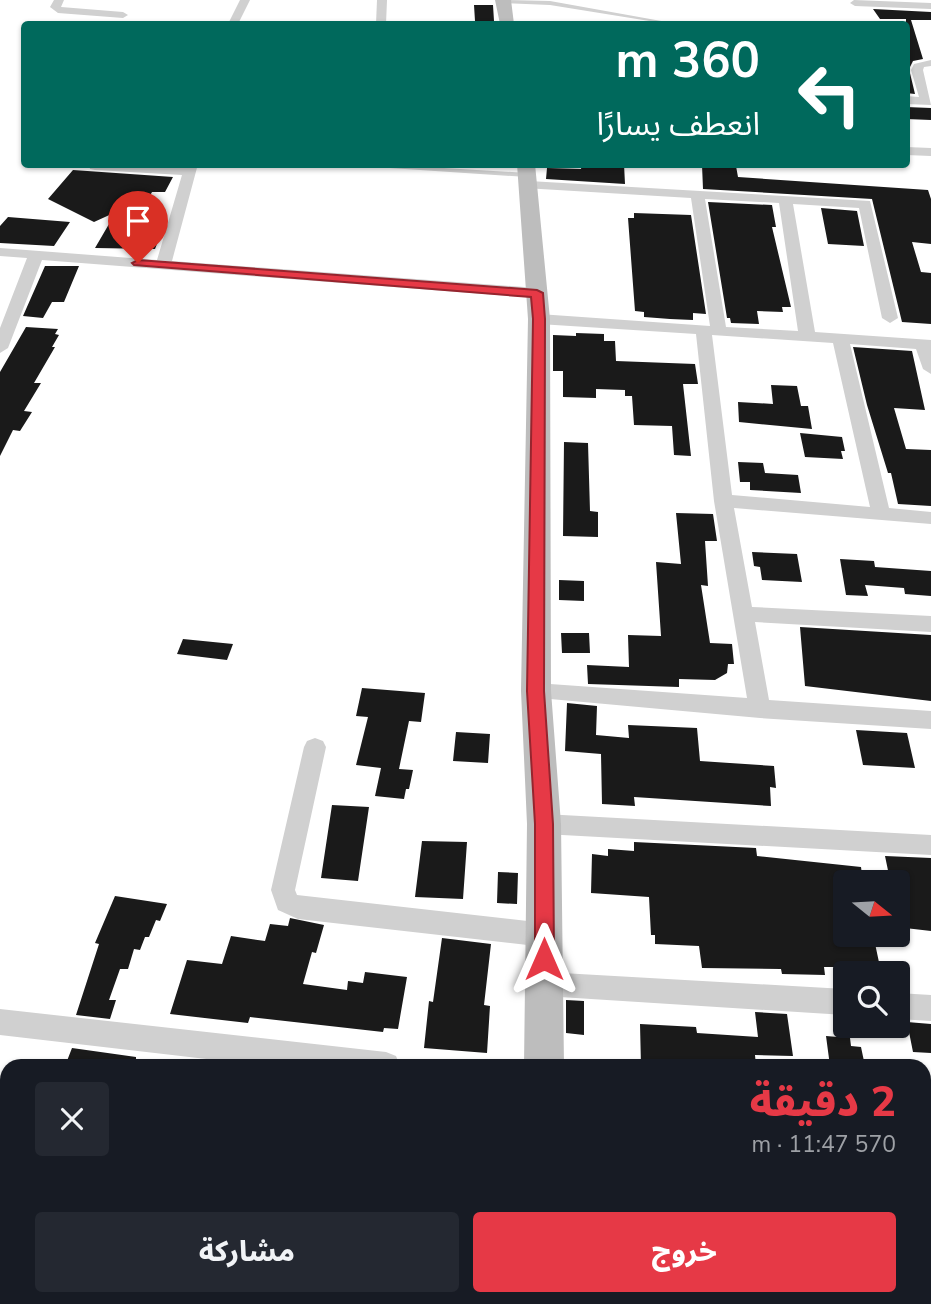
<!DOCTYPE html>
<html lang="ar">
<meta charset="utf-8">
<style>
:root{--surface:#171b24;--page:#242831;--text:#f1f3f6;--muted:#9ea1a6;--accent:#e63946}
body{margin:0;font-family:"Nunito Sans","Noto Sans Arabic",sans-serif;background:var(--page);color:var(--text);direction:rtl;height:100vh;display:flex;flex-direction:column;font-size:26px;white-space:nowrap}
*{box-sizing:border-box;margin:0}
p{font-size:23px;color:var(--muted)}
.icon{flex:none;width:38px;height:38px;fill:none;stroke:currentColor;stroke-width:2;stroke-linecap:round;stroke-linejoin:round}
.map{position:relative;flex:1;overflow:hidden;direction:ltr}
.details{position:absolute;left:0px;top:1059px;width:931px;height:247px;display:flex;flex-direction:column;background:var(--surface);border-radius:21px 21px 0 0;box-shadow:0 2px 5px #0004;direction:rtl}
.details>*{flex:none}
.banner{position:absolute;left:21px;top:21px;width:889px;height:147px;border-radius:7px;box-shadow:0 2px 5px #0004;direction:rtl;background:#00695c;color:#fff;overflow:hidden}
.needle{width:46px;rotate:108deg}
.fabs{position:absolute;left:833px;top:870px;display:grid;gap:14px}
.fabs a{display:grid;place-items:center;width:77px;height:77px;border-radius:7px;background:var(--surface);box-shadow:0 2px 5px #0004;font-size:35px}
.pin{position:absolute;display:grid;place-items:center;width:60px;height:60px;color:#fff;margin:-72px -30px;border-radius:50% 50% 50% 0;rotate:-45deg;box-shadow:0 0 7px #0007}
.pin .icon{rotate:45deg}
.me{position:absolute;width:77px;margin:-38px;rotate:0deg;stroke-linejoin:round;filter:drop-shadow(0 0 5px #0008)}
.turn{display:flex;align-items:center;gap:24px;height:147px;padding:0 35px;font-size:32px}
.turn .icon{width:91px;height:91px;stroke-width:2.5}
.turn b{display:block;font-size:49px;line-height:60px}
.round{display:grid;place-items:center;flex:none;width:74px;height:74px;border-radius:7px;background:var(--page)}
.overview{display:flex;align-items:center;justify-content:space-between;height:119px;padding:0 35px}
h1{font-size:42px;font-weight:800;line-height:52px;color:var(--accent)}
.action{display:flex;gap:14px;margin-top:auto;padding:14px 35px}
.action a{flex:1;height:80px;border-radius:7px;background:var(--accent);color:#fff;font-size:28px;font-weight:800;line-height:80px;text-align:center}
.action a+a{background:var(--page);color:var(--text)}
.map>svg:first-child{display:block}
.building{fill:#1a1a1a}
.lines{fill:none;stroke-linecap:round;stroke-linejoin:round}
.lane{fill:#d0d0d0;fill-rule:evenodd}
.street{fill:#d0d0d0;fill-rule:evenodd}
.secondary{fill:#bdbdbd;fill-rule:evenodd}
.route{fill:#e63946;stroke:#96252e;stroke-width:2}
</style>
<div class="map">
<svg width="931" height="1304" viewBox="0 0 931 1304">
<rect width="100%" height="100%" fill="#fff"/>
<path class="building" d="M 474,5 L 493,5 L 494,21 L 475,21 Z
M 873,9 L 931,12 L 931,20 L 911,20 L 923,59 L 913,61 L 909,69 L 915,94 L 906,93 L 906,19 L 880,19 Z
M 906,107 L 931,108 L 931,120 L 906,119 Z
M 582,164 L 624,164 L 625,184 L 546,179 L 547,168 L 581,169 Z
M 702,165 L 736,166 L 738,177 L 928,190 L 931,199 L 931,244 L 912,242 L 921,272 L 931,273 L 931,324 L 902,322 L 872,199 L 703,189 Z
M 73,170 L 173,177 L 165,192 L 152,192 L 134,225 L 164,226 L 155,249 L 95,248 L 116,212 L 94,222 L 48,199 Z
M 708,202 L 772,205 L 776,227 L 772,227 L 791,307 L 782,307 L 783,312 L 757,311 L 759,324 L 731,323 L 730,318 L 727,318 Z
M 821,208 L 857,211 L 864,246 L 828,244 Z
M 634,213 L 691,215 L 706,314 L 693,313 L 693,320 L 670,319 L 644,317 L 644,312 L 635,311 L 628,218 L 634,218 Z
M 8,217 L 70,222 L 54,246 L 0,243 L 0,226 Z
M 45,266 L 79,266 L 64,302 L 52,302 L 43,318 L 23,316 Z
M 26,327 L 58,329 L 55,334 L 59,335 L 52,347 L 55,347 L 34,383 L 41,383 L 24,411 L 32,412 L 20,431 L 13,430 L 0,456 L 0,372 Z
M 576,333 L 604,334 L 604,341 L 615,341 L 616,361 L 695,364 L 698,384 L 683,384 L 691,456 L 674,455 L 672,426 L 634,425 L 632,396 L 625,396 L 625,390 L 596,389 L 596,398 L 563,397 L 563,371 L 553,371 L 553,335 L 576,336 Z
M 853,347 L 912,351 L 925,410 L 894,408 L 906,449 L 931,450 L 931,506 L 898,504 L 891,473 L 888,473 L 867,405 Z
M 771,385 L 797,386 L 801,406 L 808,406 L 812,429 L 739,422 L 738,402 L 773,404 Z
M 800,433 L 842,437 L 845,451 L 841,451 L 843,459 L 805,457 Z
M 564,442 L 588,443 L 590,511 L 598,512 L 598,537 L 563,536 Z
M 738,462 L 763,463 L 765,473 L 798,475 L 801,493 L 750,490 L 750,482 L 740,482 Z
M 676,513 L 713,514 L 717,541 L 705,541 L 708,586 L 701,585 L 710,643 L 732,644 L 734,664 L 728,664 L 727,673 L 715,680 L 679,679 L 679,687 L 588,684 L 587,665 L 629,667 L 628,635 L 661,636 L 656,562 L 681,564 Z
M 752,552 L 797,554 L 802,582 L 762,580 L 760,567 L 754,566 Z
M 840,559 L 874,561 L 875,567 L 931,571 L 931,596 L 905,594 L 904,588 L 865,585 L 868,596 L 846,595 Z
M 559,580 L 584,581 L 584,601 L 559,600 Z
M 800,627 L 931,635 L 931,701 L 805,686 Z
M 561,633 L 589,633 L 590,653 L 562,653 Z
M 183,639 L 233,644 L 227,660 L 177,654 Z
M 362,688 L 425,693 L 421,722 L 409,721 L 399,769 L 413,770 L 409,789 L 406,789 L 404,799 L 375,796 L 381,768 L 356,765 L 368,717 L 356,716 Z
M 567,703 L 597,706 L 596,735 L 629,738 L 628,725 L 697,728 L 700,761 L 774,766 L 776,788 L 770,787 L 771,806 L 634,797 L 635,806 L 602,804 L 601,754 L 565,751 Z
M 856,730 L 907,733 L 915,768 L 863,765 Z
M 456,732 L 490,734 L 488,763 L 453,761 Z
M 332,805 L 369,807 L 358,881 L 321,878 Z
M 422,841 L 467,842 L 463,899 L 415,897 Z
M 634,842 L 756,848 L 757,856 L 861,867 L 863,882 L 845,882 L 845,934 L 873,934 L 880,967 L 824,967 L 825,975 L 782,974 L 781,969 L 702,968 L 699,946 L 655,944 L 655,935 L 651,935 L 649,897 L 591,893 L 592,854 L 608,856 L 608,849 L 634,851 Z
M 885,856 L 931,858 L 931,931 L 905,928 L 905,911 L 898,911 L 898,881 L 890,880 Z
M 498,872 L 518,873 L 517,904 L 497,903 Z
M 115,896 L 167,904 L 160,921 L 156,920 L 149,937 L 145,937 L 140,950 L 134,949 L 128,969 L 120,969 L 109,1000 L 116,1000 L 110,1019 L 76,1015 L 99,944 L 95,943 Z
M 290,918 L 324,925 L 316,953 L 312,952 L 303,984 L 347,990 L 348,981 L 363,983 L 365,972 L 407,977 L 398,1029 L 384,1028 L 383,1032 L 250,1017 L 248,1023 L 170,1014 L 187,960 L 222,964 L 231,936 L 265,941 L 270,924 L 288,926 Z
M 442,938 L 491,944 L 484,1005 L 490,1006 L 487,1053 L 424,1048 L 429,1001 L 433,1002 Z
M 566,1000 L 584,1001 L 584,1035 L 566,1033 Z
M 755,1012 L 787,1014 L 793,1056 L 755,1055 L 756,1066 L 641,1066 L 640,1024 L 696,1027 L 697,1033 L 758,1037 Z
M 907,1022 L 931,1024 L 931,1053 L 913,1052 Z
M 826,1036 L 850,1038 L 851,1046 L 861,1047 L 865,1066 L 830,1066 Z
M 72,1048 L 136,1057 L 136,1066 L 65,1066 Z"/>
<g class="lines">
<path class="lane" d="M 503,0 L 550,1 L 678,24 L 668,24 L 550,5 L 501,3 Z
M 330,164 L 377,164 L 527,173 L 530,175 L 527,177 Z"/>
<path class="street" d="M 54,0 L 64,0 L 61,7 L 123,12 L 128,15 L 123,18 L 58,13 L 50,7 Z
M 240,0 L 250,0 L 238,24 L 228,24 Z
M 377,0 L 387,0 L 386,24 L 376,24 Z
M 854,0 L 931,3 L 931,9 L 855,6 L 850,3 Z
M 931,60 L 931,66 L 924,67 L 923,70 L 931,105 L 906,104 L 906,96 L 919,97 L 911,70 L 914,64 Z
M 906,147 L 931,148 L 931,156 L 906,155 Z
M 89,164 L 184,168 L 185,164 L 198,164 L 172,261 L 537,288 L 545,293 L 537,298 L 42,260 L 8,348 L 0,353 L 0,328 L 27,258 L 0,256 L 0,248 L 157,260 L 182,175 L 95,170 L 90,169 Z
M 529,181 L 870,201 L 898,318 L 890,323 L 882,318 L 859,208 L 793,204 L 815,332 L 931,340 L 931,374 L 923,369 L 916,349 L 850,344 L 889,508 L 931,512 L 931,524 L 734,508 L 752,607 L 931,616 L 931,632 L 755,622 L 769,700 L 931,711 L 931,729 L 760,718 L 528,697 L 525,691 L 528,685 L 536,683 L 747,698 L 714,501 L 696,334 L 539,324 L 531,319 L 539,314 L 710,326 L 691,198 L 524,188 L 524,182 ZM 705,199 L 779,203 L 798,331 L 726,327 ZM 712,335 L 833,343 L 870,507 L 732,495 Z
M 315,738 L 323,741 L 326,747 L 295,890 L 297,895 L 545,923 L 554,927 L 558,935 L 554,943 L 545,947 L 298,919 L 278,910 L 271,890 L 304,747 L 307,741 Z
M 544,814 L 931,835 L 931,855 L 544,834 L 536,831 L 532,824 L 536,817 Z
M 544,972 L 845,989 L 845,1015 L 544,996 L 535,993 L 531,984 L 535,975 Z
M 898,993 L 931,995 L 931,1021 L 898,1019 Z
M 0,1009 L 386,1052 L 396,1056 L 400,1066 L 266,1066 L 0,1035 Z
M 924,1213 L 931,1214 L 931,1244 L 924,1243 Z
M 142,1298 L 174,1298 L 173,1304 L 141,1304 Z"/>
<path class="secondary" d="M 495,0 L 511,0 L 514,24 L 500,24 Z
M 517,164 L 535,164 L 550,319 L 551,691 L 561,824 L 564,1066 L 524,1066 L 527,824 L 521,691 L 528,319 Z
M 519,1298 L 563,1298 L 563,1304 L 519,1304 Z"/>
</g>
<path class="route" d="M 138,260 L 537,290 L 543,293 L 545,319 L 544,691 L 553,824 L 554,959 L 551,966 L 544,968 L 537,966 L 535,959 L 535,824 L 527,691 L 533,319 L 531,297 L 134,265 L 132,263 Z"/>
</svg>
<div class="fabs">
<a><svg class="needle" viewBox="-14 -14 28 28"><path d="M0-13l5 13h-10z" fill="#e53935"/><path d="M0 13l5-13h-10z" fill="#9ea1a6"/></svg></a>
<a><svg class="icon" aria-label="search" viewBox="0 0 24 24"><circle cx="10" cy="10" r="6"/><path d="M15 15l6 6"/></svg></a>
</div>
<div class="pin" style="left:138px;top:263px;background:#d93025"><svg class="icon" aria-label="arrive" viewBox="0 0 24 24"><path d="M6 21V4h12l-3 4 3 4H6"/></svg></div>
<svg class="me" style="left:544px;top:959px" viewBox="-20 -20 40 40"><path d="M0-17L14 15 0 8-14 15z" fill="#e63946" stroke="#fff" stroke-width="4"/></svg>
<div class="banner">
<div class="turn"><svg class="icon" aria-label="left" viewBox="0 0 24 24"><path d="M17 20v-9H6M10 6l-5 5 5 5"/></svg><div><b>360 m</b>انعطف يسارًا</div></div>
</div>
<section class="details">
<div class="overview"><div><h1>2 دقيقة</h1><p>570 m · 11:47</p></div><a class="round"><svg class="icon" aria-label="close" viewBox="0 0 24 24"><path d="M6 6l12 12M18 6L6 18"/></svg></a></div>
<div class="action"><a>خروج</a><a>مشاركة</a></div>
</section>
</div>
